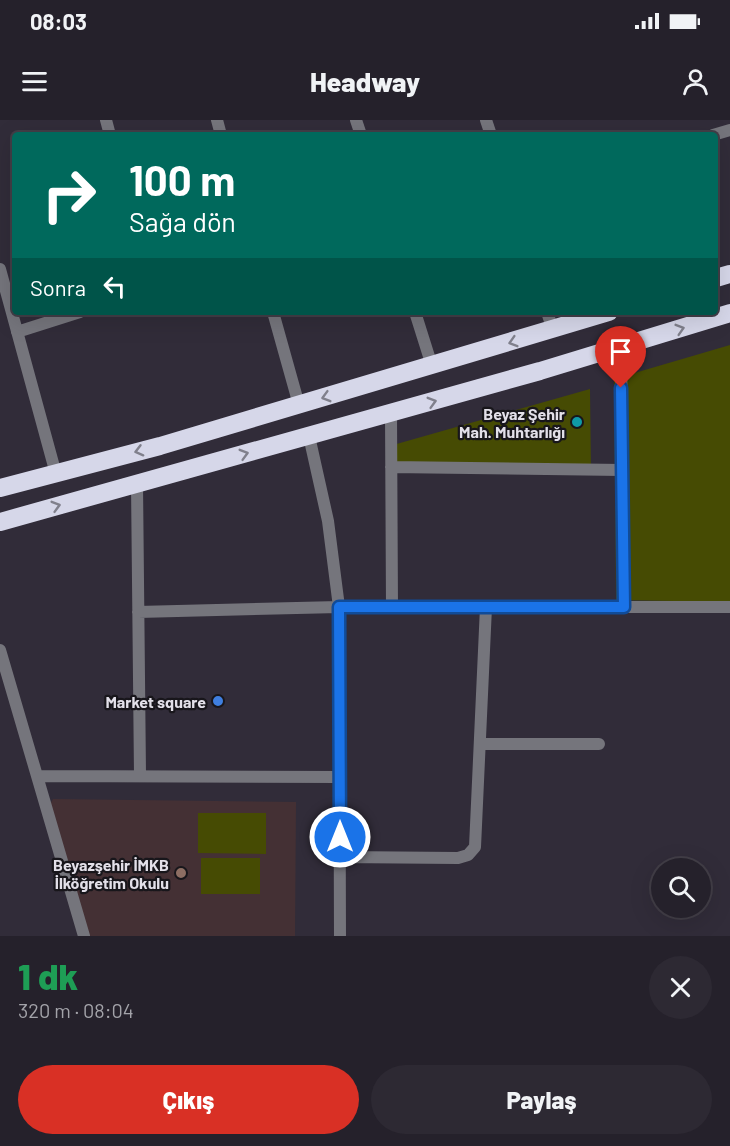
<!DOCTYPE html>
<html lang="tr">
<meta charset="utf-8">
<style>
:root{--surface:#25212b;--page:#2d2933;--text:#f1f3f6;--muted:#a3a3a9;--line:#423e47;--accent:#d93025}
body{margin:0;font-family:Barlow,sans-serif;background:var(--page);color:var(--text);height:100vh;display:flex;flex-direction:column;font-size:22px;white-space:nowrap}
*{box-sizing:border-box;margin:0}
p{font-size:20px;color:var(--muted)}
.icon{flex:none;width:33px;height:33px;fill:none;stroke:currentColor;stroke-width:2;stroke-linecap:round;stroke-linejoin:round}
.map{position:relative;height:816px;overflow:hidden}
.details{display:flex;flex-direction:column;background:var(--surface);flex:1}
.details>*{flex:none}
.hud{position:absolute;left:12px;top:12px;width:706px;height:183px;border-radius:6px;box-shadow:0 6px 24px #0002,0 0 0 2px var(--line);background:#00695c;color:#fff;overflow:hidden}
.fabs{position:absolute;left:651px;top:738px;display:grid;gap:12px}
.fabs a{display:grid;place-items:center;width:60px;height:60px;border-radius:50%;background:var(--surface);box-shadow:0 6px 24px #0002,0 0 0 2px var(--line);font-size:30px}
.pin{position:absolute;display:grid;place-items:center;width:51px;height:51px;color:#fff;margin:-62px -26px;border-radius:50% 50% 50% 0;rotate:-45deg;box-shadow:0 0 6px #0007}
.pin .icon{rotate:45deg}
.me{position:absolute;width:66px;margin:-33px;rotate:0deg;stroke-linejoin:round;filter:drop-shadow(0 0 4px #0008)}
.turn{display:flex;align-items:center;gap:21px;height:126px;padding:0 18px;font-size:27px}
.turn .icon{width:78px;height:78px;stroke-width:2.5}
.turn b{display:block;font-size:42px;line-height:51px}
.then{display:flex;align-items:center;height:57px;padding:0 18px;background:#0003;gap:12px;font-size:22px}
.round{display:grid;place-items:center;flex:none;width:63px;height:63px;border-radius:32px;background:var(--page)}
.overview{display:flex;align-items:center;justify-content:space-between;height:102px;padding:0 18px}
h1{font-size:36px;font-weight:800;line-height:45px;color:#1e9e55}
.button{display:flex;gap:12px;margin-top:auto;padding:12px 18px}
.button a{flex:1;height:69px;border-radius:36px;background:var(--accent);color:#fff;font-size:24px;font-weight:800;line-height:69px;text-align:center}
.button a+a{background:var(--page);color:var(--text)}
.status{display:flex;justify-content:space-between;align-items:center;height:42px;padding:0 30px;background:var(--surface);direction:ltr}
.status svg{height:16px;fill:currentColor}
header{display:flex;justify-content:space-between;align-items:center;height:78px;padding:0 18px;background:var(--surface);font-size:27px;font-weight:800}
.map>svg:first-child{display:block}
.education{fill:#443034}
.green{fill:#464b03}
.lines{fill:none;stroke-linecap:round;stroke-linejoin:round}
.street{stroke:#75757c;stroke-width:12}
.highway{stroke:#d6d7e9;stroke-width:18}
.oneway{stroke:#80808c}
.route-casing{stroke:#114b97;stroke-width:15}
.route{stroke:#1a73e8;stroke-width:10}
.culture-dot{fill:#0f9aa8;stroke:#18161b;stroke-width:2}
.shop-dot{fill:#3f7fe0;stroke:#18161b;stroke-width:2}
.education-dot{fill:#8d6e63;stroke:#18161b;stroke-width:2}
.labels{text-anchor:middle;dominant-baseline:central;stroke-width:4.5;stroke-linejoin:round;paint-order:stroke}
.poi-label{font-size:16px;font-weight:bold;fill:#e3e0e9;stroke:#18161b;text-anchor:end}
</style>
<div class="status"><b>08:03</b><svg viewBox="0 0 49 12"><path d="M0 12V9h3v3zM5 12V6h3v6zM10 12V3h3v9zM15 12V0h3v12zM26 1h20v11H26zM47 4h2v5h-2z"/></svg></div>
<header><svg class="icon" aria-label="menu" viewBox="0 0 24 24"><path d="M4 6h16M4 12h16M4 18h16"/></svg>Headway<svg class="icon" aria-label="person" viewBox="0 0 24 24"><circle cx="12" cy="8" r="4"/><path d="M4 21q1-7 8-7t8 7"/></svg></header>
<div class="map">
<svg width="730" height="816" viewBox="0 0 730 816">
<rect width="100%" height="100%" fill="#312c39"/>
<path class="education" d="M 53,679 L 296,682 L 295,816 L 84,816 L 47,690 Z"/>
<path class="green" d="M 730,225 L 730,482 L 616,480 L 614,259 Z
M 590,269 L 591,353 L 386,352 L 386,327 Z
M 198,693 L 266,693 L 266,734 L 198,733 Z
M 201,738 L 260,738 L 260,774 L 201,774 Z"/>
<g class="lines">
<path class="street" d="M 106,0 L 110,15
M 217,0 L 221,15
M 356,0 L 361,15
M 486,0 L 491,15
M 713,15 L 730,10
M 0,149 L 56,354
M 273,192 L 299,285
M 415,192 L 432,246
M 547,192 L 553,210
M 17,212 L 80,192
M 621,227 L 624,487
M 391,293 L 392,487
M 309,316 L 328,401 L 339,487 L 340,816
M 391,347 L 622,350
M 137,364 L 140,655
M 138,492 L 339,487 L 730,487
M 0,530 L 84,816
M 480,624 L 599,624
M 37,656 L 340,657
M 340,737 L 458,738 L 468,735 L 475,727 L 486,487"/>
<path class="highway" d="M 716,158 L 730,154
M 0,368 L 160,326 L 609,192
M 0,402 L 540,251 L 730,193"/>
</g>
<defs><path id="oneway-chevron" d="M-2-3.5L2.5 0L-2 3.5" fill="none" stroke-width="1.6" stroke-linecap="round" stroke-linejoin="round" transform="scale(1.5)"/></defs>
<g class="oneway">
<use href="#oneway-chevron" transform="translate(680 209) rotate(-17)"/>
<use href="#oneway-chevron" transform="translate(513 222) rotate(163)"/>
<use href="#oneway-chevron" transform="translate(326 277) rotate(164)"/>
<use href="#oneway-chevron" transform="translate(432 282) rotate(-16)"/>
<use href="#oneway-chevron" transform="translate(139 331) rotate(165)"/>
<use href="#oneway-chevron" transform="translate(244 334) rotate(-16)"/>
<use href="#oneway-chevron" transform="translate(56 386) rotate(-16)"/>
</g>
<g class="lines">
<g class="route-casing">
<path id="route" d="M 340,717 L 339,487 L 624,487 L 621,268"/>
</g>
<use href="#route" class="route"/>
</g>
<circle class="culture-dot" cx="577" cy="302" r="6"/>
<circle class="shop-dot" cx="218" cy="581" r="6"/>
<circle class="education-dot" cx="181" cy="753" r="6"/>
<g class="labels">
<g class="poi-label">
<text x="565" y="293">Beyaz Şehir<tspan x="565" dy="18">Mah. Muhtarlığı</tspan></text>
<text x="206" y="581">Market square</text>
<text x="169" y="744">Beyazşehir İMKB<tspan x="169" dy="18">İlköğretim Okulu</tspan></text>
</g>
</g>
</svg>
<div class="fabs">
<a><svg class="icon" aria-label="search" viewBox="0 0 24 24"><circle cx="10" cy="10" r="6"/><path d="M15 15l6 6"/></svg></a>
</div>
<div class="pin" style="left:621px;top:268px;background:#d93025"><svg class="icon" aria-label="arrive" viewBox="0 0 24 24"><path d="M6 21V4h12l-3 4 3 4H6"/></svg></div>
<svg class="me" style="left:340px;top:717px" viewBox="-20 -20 40 40"><circle r="17" fill="#1a73e8" stroke="#fff" stroke-width="3"/><path d="M0-11L8 9 0 5-8 9z" fill="#fff"/></svg>
<div class="hud">
<div class="turn"><svg class="icon" aria-label="right" viewBox="0 0 24 24"><path d="M7 20v-9h11M14 6l5 5-5 5"/></svg><div><b>100 m</b>Sağa dön</div></div>
<div class="then">Sonra<svg class="icon" aria-label="left" viewBox="0 0 24 24"><path d="M17 20v-9H6M10 6l-5 5 5 5"/></svg></div>
</div>
</div>
<section class="details">
<div class="overview"><div><h1>1 dk</h1><p>320 m · 08:04</p></div><a class="round"><svg class="icon" aria-label="close" viewBox="0 0 24 24"><path d="M6 6l12 12M18 6L6 18"/></svg></a></div>
<div class="button"><a>Çıkış</a><a>Paylaş</a></div>
</section>
